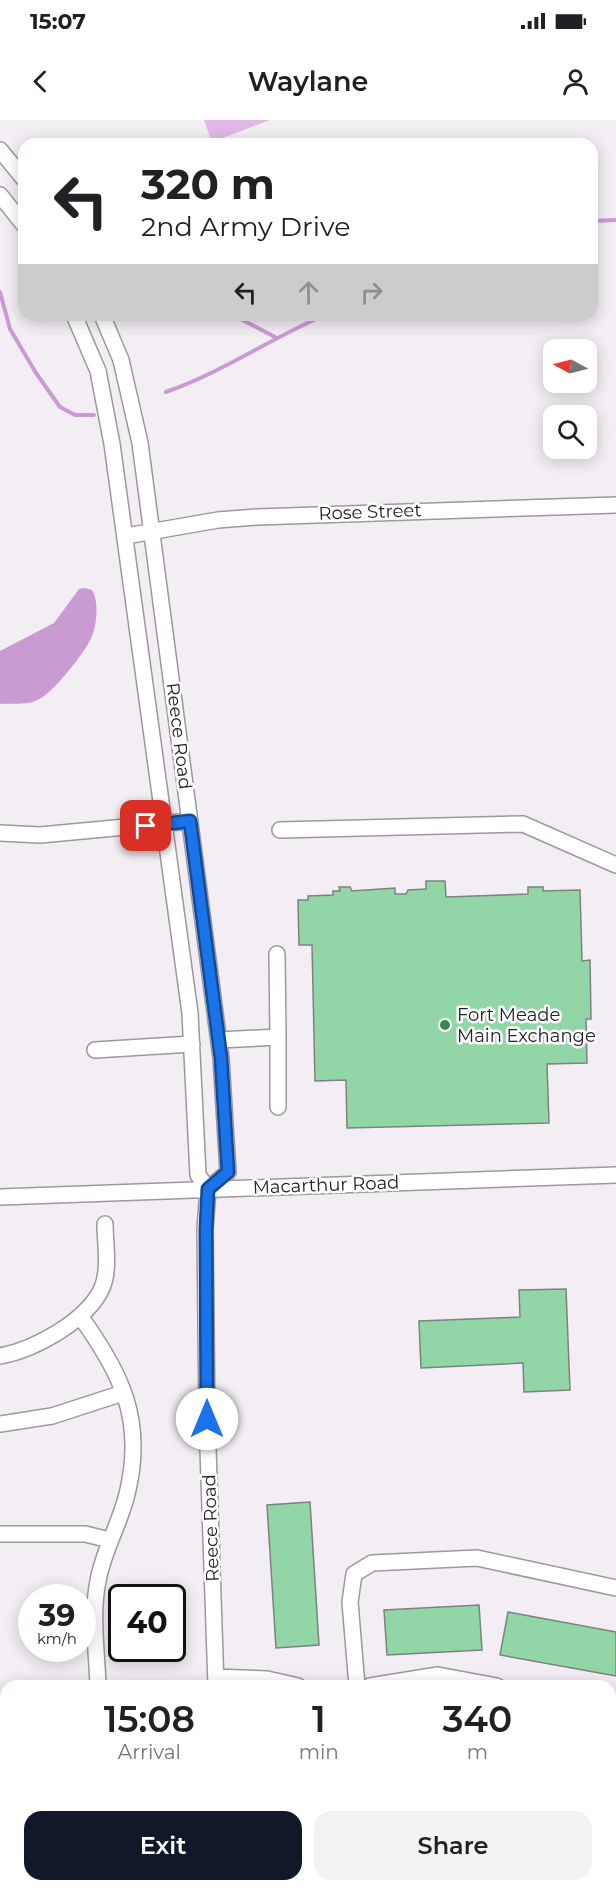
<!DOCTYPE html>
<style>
:root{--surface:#fff;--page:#f2f2f2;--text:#202124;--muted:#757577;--accent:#111827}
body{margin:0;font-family:Montserrat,sans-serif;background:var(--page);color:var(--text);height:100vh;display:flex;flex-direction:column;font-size:22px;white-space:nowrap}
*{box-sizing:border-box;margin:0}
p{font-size:20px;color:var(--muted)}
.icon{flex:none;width:33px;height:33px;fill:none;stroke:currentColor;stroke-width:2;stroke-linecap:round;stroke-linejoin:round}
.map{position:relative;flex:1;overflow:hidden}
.details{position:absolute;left:0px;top:1560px;width:616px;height:212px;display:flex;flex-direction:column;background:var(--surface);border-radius:18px 18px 0 0;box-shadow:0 3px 15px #0003}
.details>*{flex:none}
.banner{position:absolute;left:18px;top:18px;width:580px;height:183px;border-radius:18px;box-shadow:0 3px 15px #0003;background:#fff;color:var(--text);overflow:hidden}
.needle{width:39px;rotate:277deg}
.tools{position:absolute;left:543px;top:219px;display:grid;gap:12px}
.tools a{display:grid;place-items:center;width:54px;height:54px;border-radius:12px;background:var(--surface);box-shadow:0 3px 15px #0003;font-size:30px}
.speed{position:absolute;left:18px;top:1464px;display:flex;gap:12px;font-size:30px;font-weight:700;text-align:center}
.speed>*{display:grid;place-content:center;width:78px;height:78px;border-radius:50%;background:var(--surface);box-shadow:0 3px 15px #0003;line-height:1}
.speed small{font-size:15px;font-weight:400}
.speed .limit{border:3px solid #111;border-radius:9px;background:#fff;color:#111}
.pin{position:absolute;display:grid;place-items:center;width:51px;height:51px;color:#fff;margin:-26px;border-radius:12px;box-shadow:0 3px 9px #0006}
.me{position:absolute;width:66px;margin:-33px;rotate:0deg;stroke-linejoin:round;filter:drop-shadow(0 0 4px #0008)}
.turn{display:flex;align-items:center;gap:21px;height:126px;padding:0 24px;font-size:27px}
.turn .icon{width:78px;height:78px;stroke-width:2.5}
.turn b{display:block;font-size:42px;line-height:51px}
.lanes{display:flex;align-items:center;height:57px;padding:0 24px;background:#0003;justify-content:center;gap:30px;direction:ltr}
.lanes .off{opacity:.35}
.eta{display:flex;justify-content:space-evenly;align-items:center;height:102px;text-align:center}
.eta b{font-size:36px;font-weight:600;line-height:42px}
.action{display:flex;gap:12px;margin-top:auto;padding:12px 24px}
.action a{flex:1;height:69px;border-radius:18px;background:var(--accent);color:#fff;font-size:24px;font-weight:600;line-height:69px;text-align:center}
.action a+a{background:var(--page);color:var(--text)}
.status{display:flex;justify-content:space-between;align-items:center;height:42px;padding:0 30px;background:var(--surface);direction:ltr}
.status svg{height:16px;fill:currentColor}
header{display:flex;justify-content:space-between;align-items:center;height:78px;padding:0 24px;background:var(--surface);font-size:27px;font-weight:600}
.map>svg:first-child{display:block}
.green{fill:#e1b8e8}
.water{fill:#ca9bd3}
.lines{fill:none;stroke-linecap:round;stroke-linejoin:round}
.stream{stroke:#ca9bd3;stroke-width:4}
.building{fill:#92d5a7;stroke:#7c837e;stroke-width:1.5}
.minor-casing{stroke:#9d979e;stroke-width:18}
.path{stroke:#9d999d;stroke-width:2;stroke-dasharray:3 4.5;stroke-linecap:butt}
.minor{stroke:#fff;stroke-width:15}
.route-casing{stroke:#114b97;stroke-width:15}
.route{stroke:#1a73e8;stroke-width:10}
.poi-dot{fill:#378656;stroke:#fff;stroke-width:2}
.labels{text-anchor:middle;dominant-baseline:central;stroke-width:5;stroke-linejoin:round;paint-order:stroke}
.street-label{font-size:18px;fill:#232123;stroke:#fff}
.poi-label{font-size:18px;fill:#232123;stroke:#fff;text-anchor:start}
</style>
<div class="status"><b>15:07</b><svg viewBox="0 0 49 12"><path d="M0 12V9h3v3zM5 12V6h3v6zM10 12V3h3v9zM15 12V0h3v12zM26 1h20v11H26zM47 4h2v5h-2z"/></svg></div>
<header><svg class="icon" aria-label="back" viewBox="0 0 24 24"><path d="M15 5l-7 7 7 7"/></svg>Waylane<svg class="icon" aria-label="person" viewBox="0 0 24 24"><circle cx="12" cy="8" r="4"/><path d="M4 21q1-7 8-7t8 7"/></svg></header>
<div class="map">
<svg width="616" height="1771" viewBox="0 0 616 1771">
<rect width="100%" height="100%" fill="#f3edf4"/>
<path class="green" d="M 204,0 L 270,0 L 212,22 Z"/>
<path class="water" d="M 85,468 L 92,470 C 99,481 97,504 92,516 C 87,530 55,570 41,578 C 28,586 15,583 0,584 L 0,531 L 54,503 L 79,469 Z"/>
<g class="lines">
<path class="stream" d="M 592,101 L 616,100
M 0,172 L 10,209 L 36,253 L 60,287 L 75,295 L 94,295
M 233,195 L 275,217
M 166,272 C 221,253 271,218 325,195"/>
</g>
<path class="building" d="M 426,761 L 445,761 L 446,777 L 528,774 L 528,767 L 543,767 L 543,771 L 580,770 L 582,841 L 590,840 L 591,899 L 586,899 L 587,943 L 547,944 L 549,1003 L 347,1008 L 346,960 L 315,961 L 312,825 L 299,825 L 298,780 L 308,780 L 308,776 L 333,775 L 333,771 L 340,771 L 339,767 L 350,767 L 352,771 L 395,768 L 395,774 L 406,774 L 408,770 L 426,769 Z
M 566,1169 L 570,1270 L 524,1272 L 523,1243 L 421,1248 L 419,1201 L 520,1197 L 519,1170 Z
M 310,1382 L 319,1525 L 276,1528 L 267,1385 Z
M 479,1485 L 482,1530 L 387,1535 L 384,1490 Z
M 508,1492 L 616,1512 L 616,1556 L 500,1535 Z
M 616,1710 L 616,1735 L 610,1731 L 610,1719 Z"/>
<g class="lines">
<g class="minor-casing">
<path id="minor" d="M 0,30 L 24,59
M 0,75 L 24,105
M 74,195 L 98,251 L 112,324 L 190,893 L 198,1055 L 208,1069 L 205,1109 L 207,1299 L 216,1566
M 102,195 L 121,240 L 140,323 L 221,938 L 228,1052 L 208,1069
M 126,416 L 218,400 L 257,397 L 616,385
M 280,710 L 523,704 L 616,745
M 0,713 L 40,715 L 190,701
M 219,920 L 278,917 L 277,834
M 95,930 L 192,924
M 278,987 L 278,917
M 0,1077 L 616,1055
M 80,1196 C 122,1254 145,1301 127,1374 C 120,1404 103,1431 98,1461 C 91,1495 97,1532 98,1566
M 0,1236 C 34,1230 87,1201 102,1168 C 110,1149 105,1124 105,1104
M 0,1304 L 52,1296 L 123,1273
M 0,1414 L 85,1414 L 110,1420
M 216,1557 L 267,1559 L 298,1566
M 357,1566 L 350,1482 L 354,1454 L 372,1443 L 477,1438 L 616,1468
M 370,1566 L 438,1555 L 497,1566
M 0,1595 L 6,1597
M 610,1625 L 616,1619
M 221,1766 L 221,1771
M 578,1766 L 579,1771
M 0,1769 L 38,1768 L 61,1771"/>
</g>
<path class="path" d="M 222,1280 L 223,1314"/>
<use href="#minor" class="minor"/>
</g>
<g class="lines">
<g class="route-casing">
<path id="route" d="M 146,706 L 190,701 L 221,938 L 228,1052 L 208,1069 L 206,1109 L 207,1299"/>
</g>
<use href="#route" class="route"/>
</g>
<circle class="poi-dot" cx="445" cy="905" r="6"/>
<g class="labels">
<g class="street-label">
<text transform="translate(370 392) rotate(-2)">Rose Street</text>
<text transform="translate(179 616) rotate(83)">Reece Road</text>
<text transform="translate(326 1065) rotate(-2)">Macarthur Road</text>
<text transform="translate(211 1408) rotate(-92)">Reece Road</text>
</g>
<g class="poi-label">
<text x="457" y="895">Fort Meade<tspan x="457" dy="21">Main Exchange</tspan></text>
</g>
</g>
</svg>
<div class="tools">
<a><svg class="needle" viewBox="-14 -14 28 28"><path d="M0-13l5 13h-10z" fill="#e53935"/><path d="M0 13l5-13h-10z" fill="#757577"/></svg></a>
<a><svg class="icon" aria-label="search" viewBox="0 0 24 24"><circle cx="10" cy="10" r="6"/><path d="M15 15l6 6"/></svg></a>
</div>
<div class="speed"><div>39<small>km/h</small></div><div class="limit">40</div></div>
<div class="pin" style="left:146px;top:706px;background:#d93025"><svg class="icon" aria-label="arrive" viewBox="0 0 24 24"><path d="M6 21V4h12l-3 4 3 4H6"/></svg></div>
<svg class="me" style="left:207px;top:1299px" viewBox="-20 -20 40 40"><circle r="19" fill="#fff"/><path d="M0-13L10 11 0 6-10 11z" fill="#1a73e8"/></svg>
<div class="banner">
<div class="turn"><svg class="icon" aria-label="left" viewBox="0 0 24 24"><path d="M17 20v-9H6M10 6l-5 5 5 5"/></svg><div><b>320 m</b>2nd Army Drive</div></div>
<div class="lanes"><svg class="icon" aria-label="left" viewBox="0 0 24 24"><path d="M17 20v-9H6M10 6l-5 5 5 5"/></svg><svg class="icon off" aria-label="ahead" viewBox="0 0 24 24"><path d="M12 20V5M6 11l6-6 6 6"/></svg><svg class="icon off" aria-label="right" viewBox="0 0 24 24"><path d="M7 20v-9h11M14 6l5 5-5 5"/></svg></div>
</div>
<section class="details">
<div class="eta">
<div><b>15:08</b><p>Arrival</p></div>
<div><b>1</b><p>min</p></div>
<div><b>340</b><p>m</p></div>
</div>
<div class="action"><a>Exit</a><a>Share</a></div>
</section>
</div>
